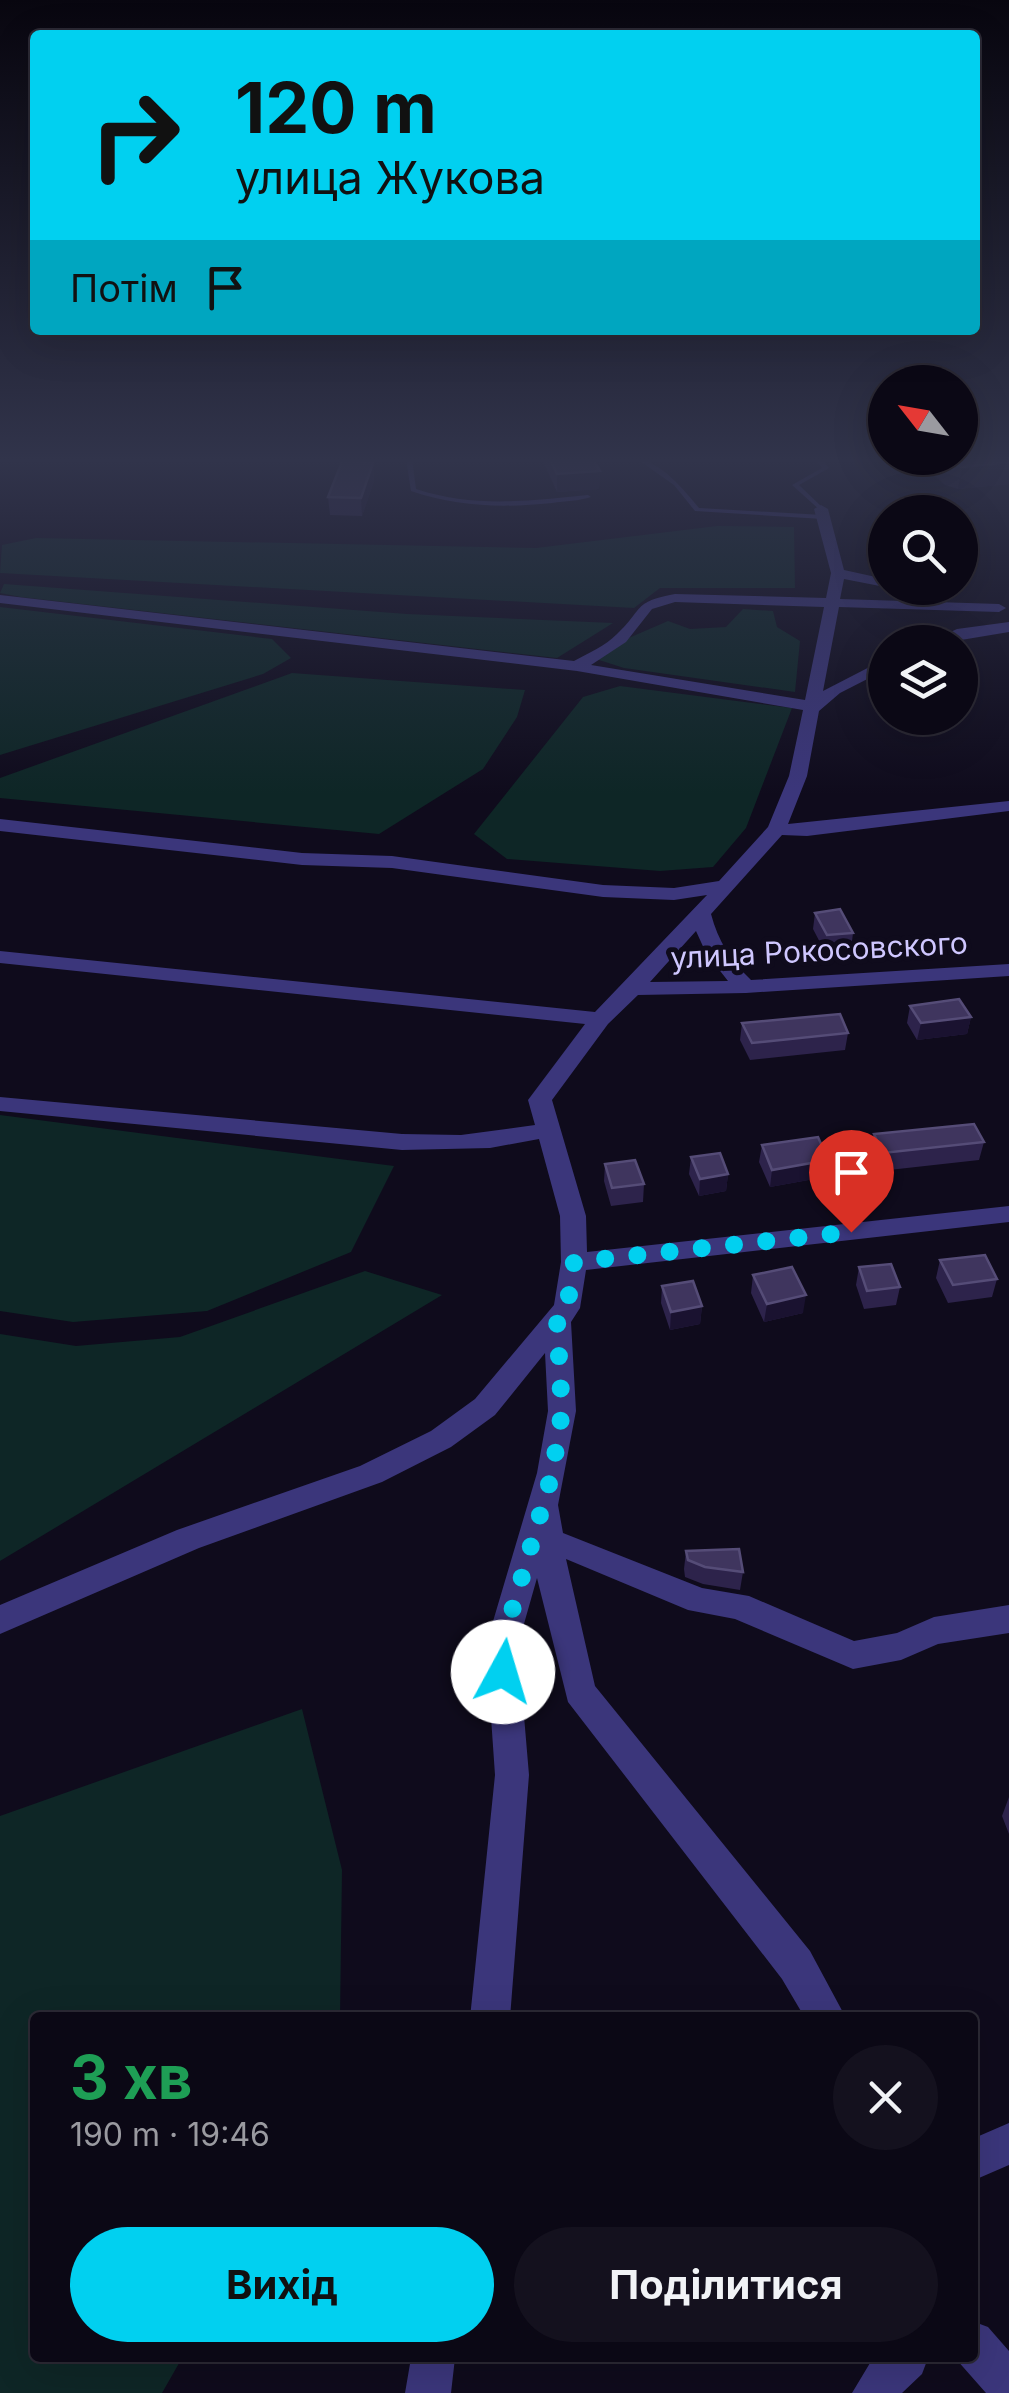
<!DOCTYPE html>
<html lang="uk">
<meta charset="utf-8">
<style>
:root{--surface:#0b0815;--page:#14111e;--text:#f1f3f6;--muted:#9a9aa0;--line:#2b2934;--accent:#01d0f0}
body{margin:0;font-family:Inter,sans-serif;background:var(--page);color:var(--text);height:100vh;display:flex;flex-direction:column;font-size:38px;white-space:nowrap}
*{box-sizing:border-box;margin:0}
p{font-size:32px;color:var(--muted)}
.icon{flex:none;width:55px;height:55px;fill:none;stroke:currentColor;stroke-width:2;stroke-linecap:round;stroke-linejoin:round}
.map{position:relative;flex:1;overflow:hidden}
.details{position:absolute;left:30px;top:2012px;width:948px;height:350px;display:flex;flex-direction:column;background:var(--surface);border-radius:10px;box-shadow:0 10px 40px #0002,0 0 0 2px var(--line)}
.details>*{flex:none}
.hud{position:absolute;left:30px;top:30px;width:950px;height:305px;border-radius:10px;box-shadow:0 10px 40px #0002,0 0 0 2px var(--line);background:#01d0f0;color:#111;overflow:hidden}
.needle{width:65px;rotate:301deg}
.fabs{position:absolute;left:868px;top:365px;display:grid;gap:20px}
.fabs a{display:grid;place-items:center;width:110px;height:110px;border-radius:50%;background:var(--surface);box-shadow:0 10px 40px #0002,0 0 0 2px var(--line);font-size:50px}
.pin{position:absolute;display:grid;place-items:center;width:85px;height:85px;color:#fff;margin:-102px -42px;border-radius:50% 50% 50% 0;rotate:-45deg;box-shadow:0 0 10px #0007}
.pin .icon{rotate:45deg}
.me{position:absolute;width:110px;margin:-55px;rotate:6deg;stroke-linejoin:round;filter:drop-shadow(0 0 8px #0008)}
.turn{display:flex;align-items:center;gap:35px;height:210px;padding:0 40px;font-size:45px}
.turn .icon{width:130px;height:130px;stroke-width:2.5}
.turn b{display:block;font-size:70px;line-height:85px}
.then{display:flex;align-items:center;height:95px;padding:0 40px;background:#0003;gap:20px;font-size:38px}
.round{display:grid;place-items:center;flex:none;width:105px;height:105px;border-radius:52px;background:var(--page)}
.head{display:flex;align-items:center;justify-content:space-between;height:170px;padding:0 40px}
h1{font-size:60px;font-weight:700;line-height:75px;color:#1e9e55}
.button{display:flex;gap:20px;margin-top:auto;padding:20px 40px}
.button a{flex:1;height:115px;border-radius:60px;background:var(--accent);color:#111;font-size:40px;font-weight:700;line-height:115px;text-align:center}
.button a+a{background:var(--page);color:var(--text)}
.map>svg:first-child{display:block}
.green{fill:#0e2626}
.lines{fill:none;stroke-linecap:round;stroke-linejoin:round}
.service{fill:#3b367b;fill-rule:evenodd}
.minor{fill:#3b367b;fill-rule:evenodd}
.wall{fill:#2d234b}
.shaded-wall{fill:#1a1230}
.building{fill:#3f355e;stroke:#554c77;stroke-width:2.5}
.route{stroke:#01d0f0;stroke-width:18;stroke-dasharray:0 32.4}
.labels{text-anchor:middle;dominant-baseline:central;stroke-width:10;stroke-linejoin:round;paint-order:stroke}
.street-label{font-size:30px;fill:#cfc7ff;stroke:#0f0b1c}
</style>
<div class="map">
<svg width="1009" height="2393" viewBox="0 0 1009 2393">
<rect width="100%" height="100%" fill="#0f0b1c"/>
<path class="green" d="M 717,526 L 794,527 L 795,588 L 660,588 L 634,608 L 0,573 L 2,545 L 36,538 L 536,548 Z
M 4,584 L 407,614 L 613,623 L 557,658 L 21,597 L 0,593 Z
M 0,607 L 272,639 L 291,658 L 263,674 L 0,755 Z
M 743,609 L 773,611 L 777,627 L 800,641 L 795,692 L 624,668 L 596,659 L 594,653 L 668,621 L 690,629 L 726,627 Z
M 292,673 L 525,690 L 517,717 L 483,769 L 379,834 L 0,798 L 0,778 Z
M 620,686 L 792,708 L 746,828 L 713,867 L 660,871 L 507,859 L 474,834 L 583,697 Z
M 0,1115 L 394,1166 L 351,1252 L 207,1311 L 73,1322 L 0,1311 Z
M 365,1271 L 442,1295 L 0,1561 L 0,1334 L 76,1346 L 180,1337 Z
M 302,1709 L 342,1870 L 340,2017 L 35,2018 L 35,2358 L 182,2358 L 162,2393 L 0,2393 L 0,1816 Z"/>
<g class="lines">
<path class="service" d="M 406,459 L 412,459 L 416,489 C 473,508 529,501 588,495 L 591,497 C 579,501 565,501 552,503 C 503,508 458,507 411,491 Z
M 637,459 C 662,462 684,490 699,508 L 823,515 L 826,517 L 823,519 L 695,511 L 674,485 Z
M 815,459 L 822,459 L 829,468 L 799,485 L 823,508 L 824,509 L 821,511 L 792,485 L 822,468 Z"/>
<path class="minor" d="M 821,505 L 828,509 L 844,570 L 885,579 L 885,587 L 844,579 L 840,599 L 999,604 L 1006,608 L 999,612 L 839,607 L 823,691 L 885,659 L 885,670 L 840,693 L 819,711 L 807,776 L 788,824 L 1009,801 L 1009,811 L 807,836 L 782,835 L 711,914 C 718,941 731,961 751,980 L 1009,964 L 1009,976 L 746,993 L 638,995 L 608,1024 L 552,1100 L 586,1216 L 587,1252 L 1009,1206 L 1009,1222 L 586,1270 L 580,1308 L 571,1322 L 576,1411 L 558,1505 L 563,1533 L 702,1588 L 749,1596 L 854,1641 L 897,1633 L 934,1617 L 1009,1605 L 1009,1633 L 938,1644 L 901,1660 L 853,1669 L 735,1619 L 688,1610 L 566,1559 L 595,1686 L 810,1951 L 846,2018 L 805,2018 L 782,1979 L 568,1702 L 537,1578 L 518,1645 L 529,1775 L 510,2018 L 470,2018 L 495,1775 L 486,1645 L 537,1473 L 548,1411 L 545,1353 L 495,1415 L 451,1447 L 382,1482 L 199,1548 L 0,1634 L 0,1605 L 177,1530 L 360,1466 L 431,1431 L 475,1399 L 554,1305 L 561,1262 L 560,1216 L 539,1139 L 490,1148 L 402,1150 L 0,1111 L 0,1097 L 402,1134 L 461,1135 L 535,1125 L 528,1100 L 585,1024 L 0,963 L 0,951 L 595,1012 L 707,895 L 674,900 L 603,897 L 392,868 L 302,865 L 0,831 L 0,819 L 302,853 L 392,856 L 603,885 L 674,888 L 719,881 L 768,827 L 789,776 L 803,710 L 577,671 L 0,603 L 0,595 L 574,661 C 589,653 605,646 617,634 C 644,609 632,602 675,594 L 826,598 L 831,573 L 814,509 ZM 675,602 L 824,607 L 805,700 L 591,665 L 626,642 L 652,609 ZM 696,931 L 706,953 L 728,981 L 650,982 Z
M 899,588 L 925,588 L 952,596 L 945,600 Z
M 1009,622 L 1009,632 L 949,642 L 929,642 L 957,629 Z
M 1009,2123 L 1009,2165 L 972,2181 L 972,2139 Z
M 972,2321 L 988,2327 L 1009,2351 L 1009,2393 L 986,2393 L 956,2359 L 972,2358 Z
M 411,2358 L 455,2358 L 451,2393 L 405,2393 Z
M 873,2358 L 928,2358 L 922,2374 L 902,2393 L 852,2393 Z"/>
</g>
<path class="wall" d="M 542,459 L 593,459 L 600,471 L 599,489 L 557,492 Z
M 916,459 L 1009,459 L 1009,484 L 958,489 L 945,485 Z
M 371,463 L 373,463 L 374,481 L 362,516 L 330,515 L 328,497 Z
M 815,913 L 853,933 L 851,950 L 825,952 L 813,929 Z
M 910,1006 L 971,1017 L 967,1034 L 917,1040 L 907,1023 Z
M 742,1023 L 848,1033 L 845,1050 L 750,1060 L 740,1040 Z
M 874,1134 L 984,1142 L 979,1160 L 880,1171 L 870,1151 Z
M 762,1145 L 828,1160 L 825,1177 L 770,1187 L 759,1162 Z
M 691,1157 L 728,1174 L 726,1191 L 699,1196 L 689,1174 Z
M 605,1164 L 644,1184 L 643,1202 L 611,1206 L 604,1181 Z
M 940,1260 L 997,1279 L 992,1297 L 948,1303 L 936,1278 Z
M 859,1267 L 900,1287 L 896,1305 L 864,1309 L 856,1285 Z
M 753,1275 L 803,1313 L 764,1322 L 751,1293 Z
M 662,1286 L 702,1306 L 700,1324 L 670,1330 L 661,1303 Z
M 686,1551 L 743,1572 L 740,1590 L 703,1584 L 685,1577 L 684,1569 Z
M 1009,1797 L 1009,1834 L 1002,1816 Z"/>
<path class="shaded-wall" d="M 1009,462 L 1009,484 L 958,489 L 962,467 Z
M 373,463 L 374,481 L 362,516 L 361,498 Z
M 600,471 L 599,489 L 557,492 L 557,474 Z
M 971,1017 L 967,1034 L 917,1040 L 921,1023 Z
M 828,1160 L 825,1177 L 770,1187 L 772,1170 Z
M 728,1174 L 726,1191 L 699,1196 L 700,1179 Z
M 806,1295 L 803,1313 L 764,1322 L 767,1304 Z
M 702,1306 L 700,1324 L 670,1330 L 671,1312 Z"/>
<path class="building" d="M 343,459 L 364,459 L 363,463 L 373,463 L 361,498 L 328,497 Z
M 550,459 L 593,459 L 600,471 L 557,474 Z
M 945,459 L 1009,459 L 1009,462 L 962,467 L 949,463 Z
M 840,909 L 853,933 L 827,935 L 815,913 Z
M 959,999 L 971,1017 L 921,1023 L 910,1006 Z
M 840,1014 L 848,1033 L 752,1043 L 742,1023 Z
M 974,1124 L 984,1142 L 883,1153 L 874,1134 Z
M 818,1137 L 828,1160 L 772,1170 L 762,1145 Z
M 720,1153 L 728,1174 L 700,1179 L 691,1157 Z
M 635,1160 L 644,1184 L 612,1188 L 605,1164 Z
M 985,1255 L 997,1279 L 953,1285 L 940,1260 Z
M 891,1264 L 900,1287 L 867,1291 L 859,1267 Z
M 792,1267 L 806,1295 L 767,1304 L 753,1275 Z
M 693,1281 L 702,1306 L 671,1312 L 662,1286 Z
M 739,1549 L 743,1572 L 705,1567 L 688,1560 L 686,1551 Z"/>
<linearGradient id="sky" x2="0" y2="1"><stop stop-color="#08060f"/><stop offset="0.58" stop-color="#31344b"/><stop offset="1" stop-color="#31344b" stop-opacity="0"/></linearGradient>
<rect width="1009" height="794" fill="url(#sky)"/>
<g class="lines">
<path class="route" d="M 503,1672 L 502,1645 L 552,1474 L 562,1412 L 557,1320 L 567,1308 L 574,1262 L 851,1232"/>
</g>
<g class="labels">
<g class="street-label">
<text transform="translate(819 950) rotate(-3)">улица Рокосовского</text>
</g>
</g>
</svg>
<div class="fabs">
<a><svg class="needle" viewBox="-14 -14 28 28"><path d="M0-13l5 13h-10z" fill="#e53935"/><path d="M0 13l5-13h-10z" fill="#9a9aa0"/></svg></a>
<a><svg class="icon" aria-label="search" viewBox="0 0 24 24"><circle cx="10" cy="10" r="6"/><path d="M15 15l6 6"/></svg></a>
<a><svg class="icon" aria-label="layers" viewBox="0 0 24 24"><path d="M12 4l9 5-9 5-9-5zM3 14l9 5 9-5"/></svg></a>
</div>
<div class="pin" style="left:851px;top:1232px;background:#d93025"><svg class="icon" aria-label="arrive" viewBox="0 0 24 24"><path d="M6 21V4h12l-3 4 3 4H6"/></svg></div>
<svg class="me" style="left:503px;top:1672px" viewBox="-20 -20 40 40"><circle r="19" fill="#fff"/><path d="M0-13L10 11 0 6-10 11z" fill="#01d0f0"/></svg>
<div class="hud">
<div class="turn"><svg class="icon" aria-label="right" viewBox="0 0 24 24"><path d="M7 20v-9h11M14 6l5 5-5 5"/></svg><div><b>120 m</b>улица Жукова</div></div>
<div class="then">Потім<svg class="icon" aria-label="arrive" viewBox="0 0 24 24"><path d="M6 21V4h12l-3 4 3 4H6"/></svg></div>
</div>
<section class="details">
<div class="head"><div><h1>3 хв</h1><p>190 m · 19:46</p></div><a class="round"><svg class="icon" aria-label="close" viewBox="0 0 24 24"><path d="M6 6l12 12M18 6L6 18"/></svg></a></div>
<div class="button"><a>Вихід</a><a>Поділитися</a></div>
</section>
</div>
